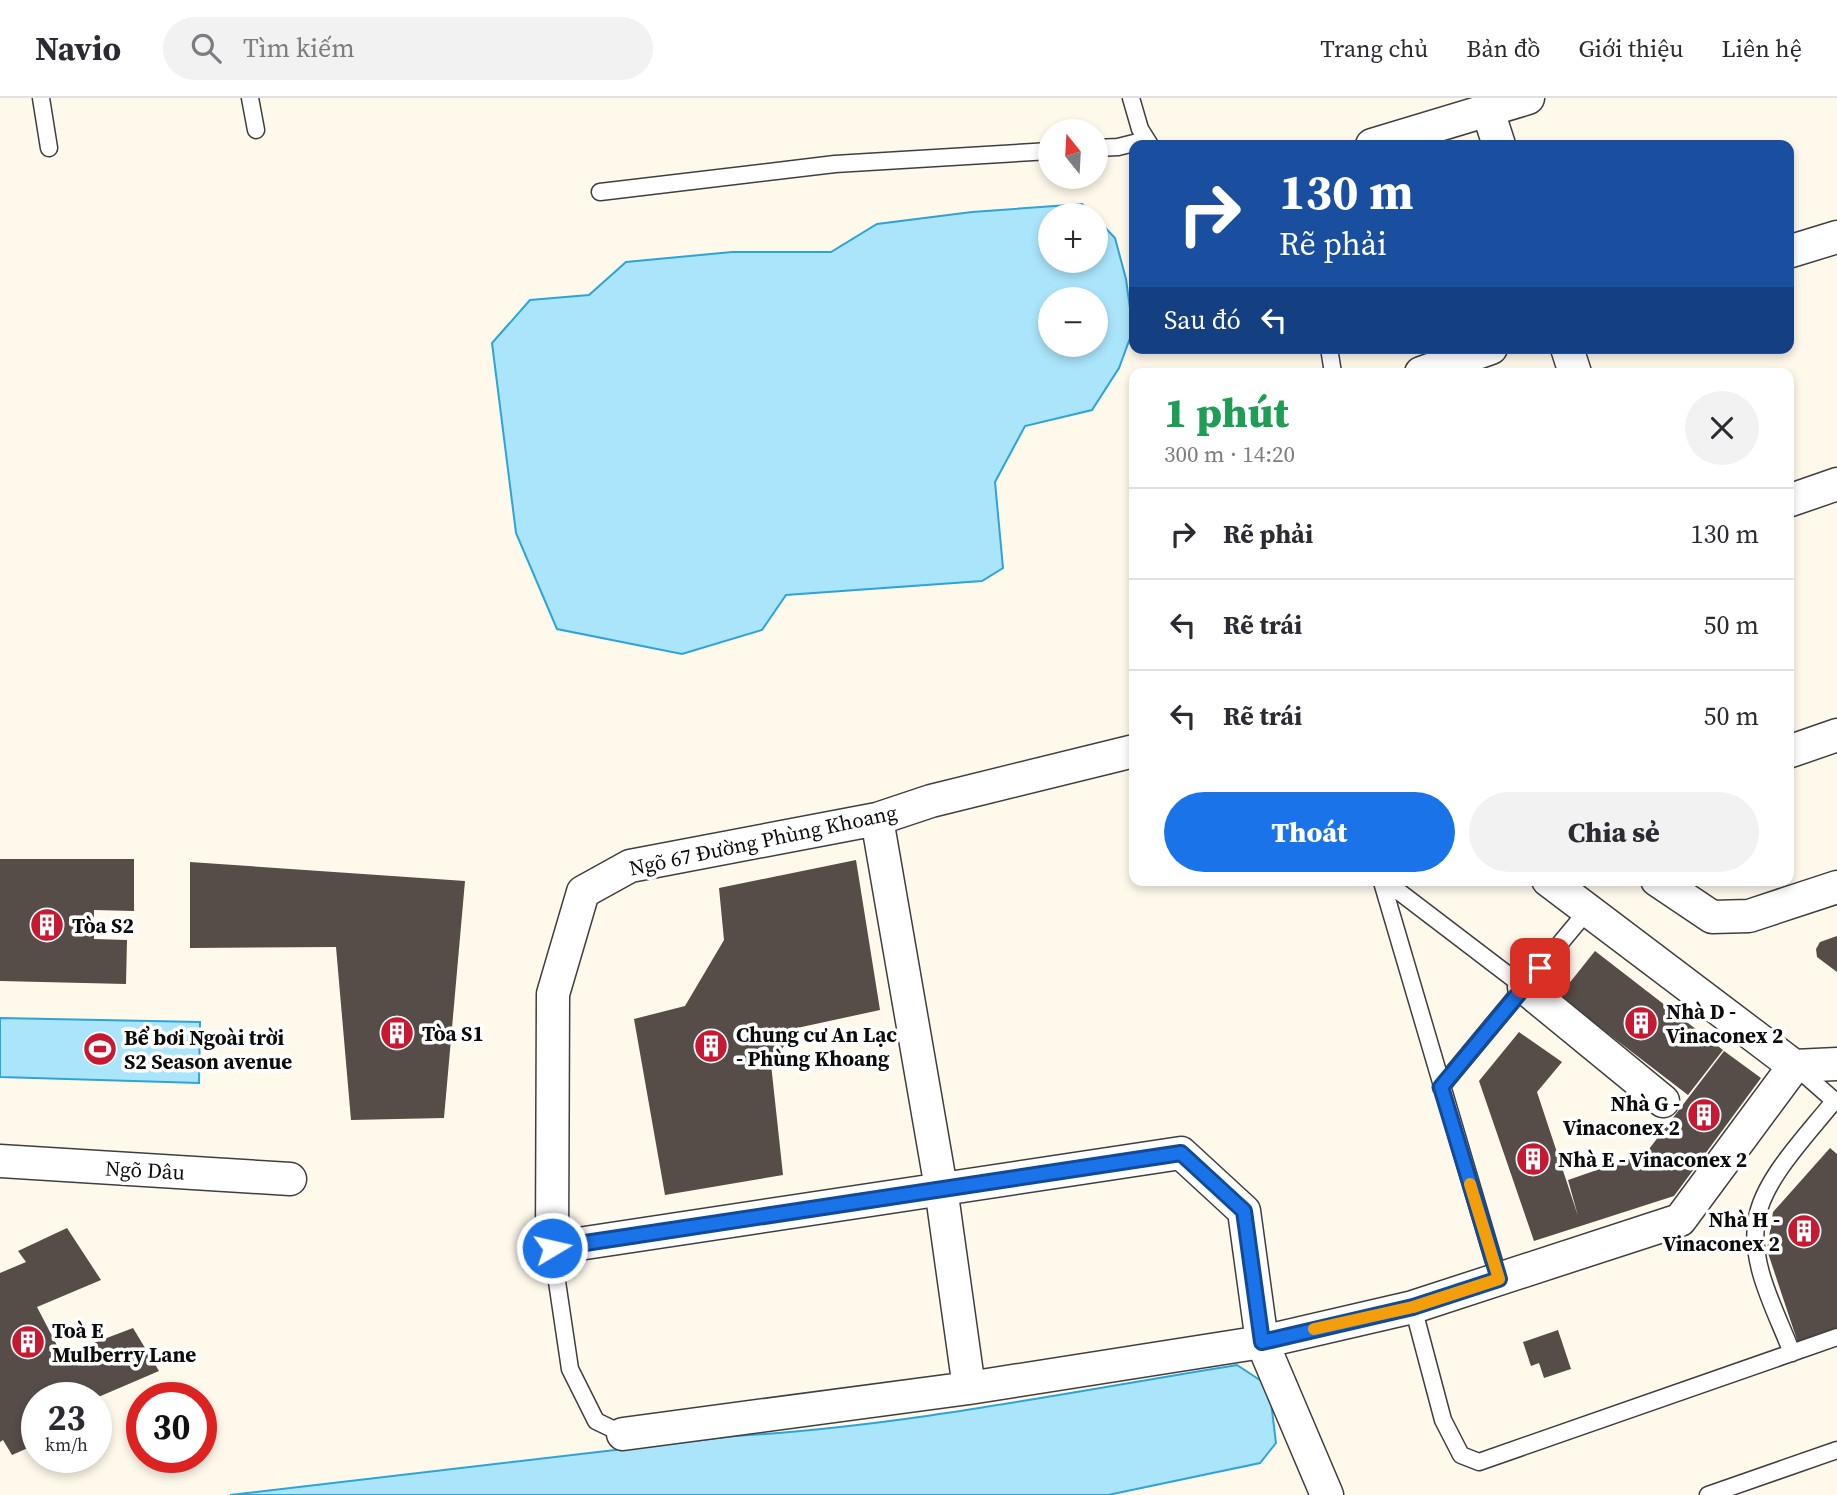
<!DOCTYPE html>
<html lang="vi">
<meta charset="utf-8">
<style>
:root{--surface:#fff;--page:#f2f2f3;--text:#2b2b33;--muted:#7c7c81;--line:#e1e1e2;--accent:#1a73e8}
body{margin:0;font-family:"Source Serif 4",serif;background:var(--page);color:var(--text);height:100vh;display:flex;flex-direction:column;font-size:26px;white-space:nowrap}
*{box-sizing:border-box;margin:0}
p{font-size:23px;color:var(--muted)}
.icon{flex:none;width:38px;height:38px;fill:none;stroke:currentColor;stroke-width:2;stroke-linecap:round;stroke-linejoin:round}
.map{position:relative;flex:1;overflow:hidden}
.sheet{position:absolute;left:1129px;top:270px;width:665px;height:518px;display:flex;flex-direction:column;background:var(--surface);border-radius:14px;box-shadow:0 4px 10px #0003}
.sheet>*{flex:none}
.guide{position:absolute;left:1129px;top:42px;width:665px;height:214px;border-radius:14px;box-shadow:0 4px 10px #0003;background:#1a4fa0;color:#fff;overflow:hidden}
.needle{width:46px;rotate:342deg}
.fabs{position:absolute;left:1038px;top:21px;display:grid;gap:14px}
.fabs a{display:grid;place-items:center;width:70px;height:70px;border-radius:50%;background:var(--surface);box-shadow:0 4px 10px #0003;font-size:35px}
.speed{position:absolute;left:21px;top:1284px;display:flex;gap:14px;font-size:35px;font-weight:700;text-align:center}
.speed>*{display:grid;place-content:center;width:91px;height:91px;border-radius:50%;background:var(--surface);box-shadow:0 4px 10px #0003;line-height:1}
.speed small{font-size:18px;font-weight:400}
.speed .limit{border:10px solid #d22;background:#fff;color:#111}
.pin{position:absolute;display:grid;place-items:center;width:60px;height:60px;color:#fff;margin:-30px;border-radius:14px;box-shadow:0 4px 10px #0006}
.me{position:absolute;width:77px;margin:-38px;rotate:81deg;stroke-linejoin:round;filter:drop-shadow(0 0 5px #0008)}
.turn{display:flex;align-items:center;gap:24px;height:147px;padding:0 35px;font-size:32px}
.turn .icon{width:91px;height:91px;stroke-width:2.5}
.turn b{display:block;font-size:49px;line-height:60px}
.then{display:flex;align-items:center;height:66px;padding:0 35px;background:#0003;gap:14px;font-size:26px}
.round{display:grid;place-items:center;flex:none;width:74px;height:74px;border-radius:37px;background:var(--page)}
.headline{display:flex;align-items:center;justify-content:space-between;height:119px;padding:0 35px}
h1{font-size:42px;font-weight:800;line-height:52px;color:#1e9e55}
.action{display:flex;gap:14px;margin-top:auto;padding:14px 35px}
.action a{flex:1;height:80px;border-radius:42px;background:var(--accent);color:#fff;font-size:28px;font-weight:800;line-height:80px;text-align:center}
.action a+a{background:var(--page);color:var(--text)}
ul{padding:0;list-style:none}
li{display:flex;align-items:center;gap:21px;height:91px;padding:0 35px;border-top:2px solid var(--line)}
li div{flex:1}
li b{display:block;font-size:26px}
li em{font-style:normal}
header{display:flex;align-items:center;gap:42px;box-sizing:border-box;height:98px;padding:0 35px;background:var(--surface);border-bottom:2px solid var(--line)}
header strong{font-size:33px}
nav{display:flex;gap:38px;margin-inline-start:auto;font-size:24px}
.search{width:490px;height:63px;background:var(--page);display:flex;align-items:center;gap:18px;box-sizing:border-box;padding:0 24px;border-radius:38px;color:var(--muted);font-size:26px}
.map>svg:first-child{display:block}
.water{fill:#abe5fb;stroke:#2ca4d8;stroke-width:2;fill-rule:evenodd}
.building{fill:#564c48}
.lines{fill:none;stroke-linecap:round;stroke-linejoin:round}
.lane-casing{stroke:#3f3f3f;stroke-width:19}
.street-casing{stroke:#3f3f3f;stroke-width:35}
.lane{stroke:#fff;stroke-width:16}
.street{stroke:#fff;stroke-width:32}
.route-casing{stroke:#114b97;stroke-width:18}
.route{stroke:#1a73e8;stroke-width:12}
.slow{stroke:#f59e0b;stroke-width:12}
.labels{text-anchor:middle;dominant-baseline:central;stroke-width:7;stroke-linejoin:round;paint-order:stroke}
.street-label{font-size:21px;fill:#0c0c0c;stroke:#fff}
.poi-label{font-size:21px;font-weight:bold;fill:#0c0c0c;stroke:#fff;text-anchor:start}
</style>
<header>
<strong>Navio</strong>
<div class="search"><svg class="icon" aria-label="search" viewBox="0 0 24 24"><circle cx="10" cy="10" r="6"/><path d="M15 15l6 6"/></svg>Tìm kiếm</div>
<nav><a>Trang chủ</a><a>Bản đồ</a><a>Giới thiệu</a><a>Liên hệ</a></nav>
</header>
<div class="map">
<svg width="1837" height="1397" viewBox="0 0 1837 1397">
<rect width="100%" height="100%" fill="#fff9ec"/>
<path class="water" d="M 1082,106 L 1093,117 L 1050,117 L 1050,163 L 1096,163 L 1096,120 L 1115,140 L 1126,181 L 1133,232 L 1119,270 L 1092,312 L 1025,328 L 995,384 L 1003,470 L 982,483 L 786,497 L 762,532 L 682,556 L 557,531 L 516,435 L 492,245 L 530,202 L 589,197 L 626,164 L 732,154 L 831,154 L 877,126 L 972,114 ZM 1050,201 L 1096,201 L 1096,247 L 1050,247 Z
M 0,920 L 200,924 L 199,985 L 0,979 Z
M 1237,1267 L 1269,1288 L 1276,1345 L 1260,1365 L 1108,1397 L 230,1397 L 735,1338 C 904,1328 1070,1294 1237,1267 Z"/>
<path class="building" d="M 0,761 L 134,761 L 134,813 L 94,812 L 94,841 L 127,842 L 126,886 L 0,883 Z
M 856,762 L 880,912 L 797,930 L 771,966 L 783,1077 L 665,1097 L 634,921 L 685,908 L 724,842 L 719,790 Z
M 190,764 L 465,783 L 444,1020 L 351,1022 L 336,849 L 190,850 Z
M 1837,838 L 1837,874 L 1817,859 L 1816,851 L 1820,844 Z
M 1595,853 L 1723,952 L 1688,997 L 1559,898 Z
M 1519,934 L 1562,964 L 1537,994 L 1578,1118 L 1568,1082 L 1646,1055 L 1724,953 L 1761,980 L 1674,1098 L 1534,1143 L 1479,983 Z
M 1830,1050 L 1837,1056 L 1837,1232 L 1798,1245 L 1767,1152 L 1773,1114 Z
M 67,1130 L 101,1182 L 37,1209 L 62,1257 L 133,1230 L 159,1273 L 96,1300 L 37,1300 L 37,1346 L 12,1357 L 3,1342 L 0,1344 L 0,1175 L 26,1164 L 18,1153 Z
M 1558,1232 L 1571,1271 L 1544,1280 L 1539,1265 L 1531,1268 L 1523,1244 Z"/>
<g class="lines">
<g class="lane-casing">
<path id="lane" d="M 41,0 L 49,50
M 250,0 L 256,32
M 1131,0 L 1140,31 L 1150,47
M 1096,50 L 1118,49 L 1146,42
M 600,94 L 835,66 L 1050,53
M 1329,250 L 1333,275
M 1796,969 L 1837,1005
M 1441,989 L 1587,813
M 552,1150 L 570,1271 L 596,1323 L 623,1336
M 1499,1181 L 1382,784 L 1389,786 L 1524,889
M 1413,1209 L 1443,1322 L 1461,1357 L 1479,1364 L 1837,1239
M 1792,1255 C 1777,1215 1748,1165 1757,1120 C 1764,1080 1809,1035 1834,1003
M 1708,1397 L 1837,1352"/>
</g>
<g class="street-casing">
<path id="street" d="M 1488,13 L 1499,47
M 1372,47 L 1528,0
M 1788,154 L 1837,139
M 1567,250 L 1575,275
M 1421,275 L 1491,250
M 1788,403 L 1837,386
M 1134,653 L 931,703 L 877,721 L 630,768 L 583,794 L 553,896 L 552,1150 L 1181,1055 L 1244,1113 L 1262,1244 L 1327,1397
M 1788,654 L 1837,637
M 877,721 L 941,1090 L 969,1290
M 1548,782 L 1794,968
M 1657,782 L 1712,819 L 1749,818 L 1837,789
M 1524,889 L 1663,1003
M 1794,968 L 1837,966
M 0,1063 L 290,1081
M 623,1336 L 969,1290 L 1262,1244 L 1413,1209 L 1680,1122 L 1794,968"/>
</g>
<use href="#lane" class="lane"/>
<use href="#street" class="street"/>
</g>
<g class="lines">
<g class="route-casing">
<path id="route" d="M 552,1150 L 1181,1055 L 1244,1113 L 1262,1244 L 1413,1209 L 1499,1181 L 1441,989 L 1540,870"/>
</g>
<use href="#route" class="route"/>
<path class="slow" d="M 1314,1231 L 1413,1209 L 1499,1181 L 1470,1086"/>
</g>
<defs>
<g id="building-disc" transform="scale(1.75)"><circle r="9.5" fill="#c81932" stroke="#fff"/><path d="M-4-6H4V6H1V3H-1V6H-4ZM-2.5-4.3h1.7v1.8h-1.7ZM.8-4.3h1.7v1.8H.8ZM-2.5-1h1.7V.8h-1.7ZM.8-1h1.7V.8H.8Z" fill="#fff"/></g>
<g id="stadium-disc" transform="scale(1.75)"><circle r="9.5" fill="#c81932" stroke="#fff"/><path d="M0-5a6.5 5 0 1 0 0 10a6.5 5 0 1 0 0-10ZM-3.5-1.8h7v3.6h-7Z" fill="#fff"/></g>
</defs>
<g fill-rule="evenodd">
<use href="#building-disc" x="47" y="827"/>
<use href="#building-disc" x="1641" y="925"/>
<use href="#building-disc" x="397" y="935"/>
<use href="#building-disc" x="711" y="948"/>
<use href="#stadium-disc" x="100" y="951"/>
<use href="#building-disc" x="1704" y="1017"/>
<use href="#building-disc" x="1533" y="1061"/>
<use href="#building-disc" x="1804" y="1133"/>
<use href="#building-disc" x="28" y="1244"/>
</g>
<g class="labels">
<g class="street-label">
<text transform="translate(763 742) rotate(-12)">Ngõ 67 Đường Phùng Khoang</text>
<text transform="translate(145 1072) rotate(3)">Ngõ Dâu</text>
</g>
<g class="poi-label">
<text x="72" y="827">Tòa S2</text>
<text x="1666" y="913">Nhà D -<tspan x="1666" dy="24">Vinaconex 2</tspan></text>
<text x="422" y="935">Tòa S1</text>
<text x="736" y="936">Chung cư An Lạc<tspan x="736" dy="24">- Phùng Khoang</tspan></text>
<text x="124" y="939">Bể bơi Ngoài trời<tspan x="124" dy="24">S2 Season avenue</tspan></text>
<text x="1680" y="1005" text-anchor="end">Nhà G -<tspan x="1680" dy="24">Vinaconex 2</tspan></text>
<text x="1558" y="1061">Nhà E - Vinaconex 2</text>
<text x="1780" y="1121" text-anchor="end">Nhà H -<tspan x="1780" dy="24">Vinaconex 2</tspan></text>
<text x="52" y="1232">Toà E<tspan x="52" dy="24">Mulberry Lane</tspan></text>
</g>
</g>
</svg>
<div class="fabs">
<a><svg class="needle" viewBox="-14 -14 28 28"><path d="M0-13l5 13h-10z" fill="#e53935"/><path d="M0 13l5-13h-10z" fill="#7c7c81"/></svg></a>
<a>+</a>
<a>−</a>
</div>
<div class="speed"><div>23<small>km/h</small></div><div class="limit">30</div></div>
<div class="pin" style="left:1540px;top:870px;background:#d93025"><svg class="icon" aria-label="arrive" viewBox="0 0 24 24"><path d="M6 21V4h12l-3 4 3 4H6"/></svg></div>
<svg class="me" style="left:552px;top:1150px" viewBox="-20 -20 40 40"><circle r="17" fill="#1a73e8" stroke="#fff" stroke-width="3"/><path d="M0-11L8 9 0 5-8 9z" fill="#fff"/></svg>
<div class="guide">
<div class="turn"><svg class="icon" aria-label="right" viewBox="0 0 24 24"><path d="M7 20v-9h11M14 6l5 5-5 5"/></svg><div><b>130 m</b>Rẽ phải</div></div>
<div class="then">Sau đó<svg class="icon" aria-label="left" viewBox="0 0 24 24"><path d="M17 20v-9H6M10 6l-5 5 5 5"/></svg></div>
</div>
<section class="sheet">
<div class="headline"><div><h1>1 phút</h1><p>300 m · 14:20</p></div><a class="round"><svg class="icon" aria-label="close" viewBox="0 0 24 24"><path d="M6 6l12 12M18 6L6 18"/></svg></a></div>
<ul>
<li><svg class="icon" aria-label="right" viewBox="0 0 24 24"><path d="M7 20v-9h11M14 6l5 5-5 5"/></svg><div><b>Rẽ phải</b></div><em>130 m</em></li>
<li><svg class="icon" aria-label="left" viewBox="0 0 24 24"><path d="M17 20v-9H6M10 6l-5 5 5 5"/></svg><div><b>Rẽ trái</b></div><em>50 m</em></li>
<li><svg class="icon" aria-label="left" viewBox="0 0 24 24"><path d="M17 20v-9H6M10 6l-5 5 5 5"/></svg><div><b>Rẽ trái</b></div><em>50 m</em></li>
</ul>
<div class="action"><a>Thoát</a><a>Chia sẻ</a></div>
</section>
</div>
